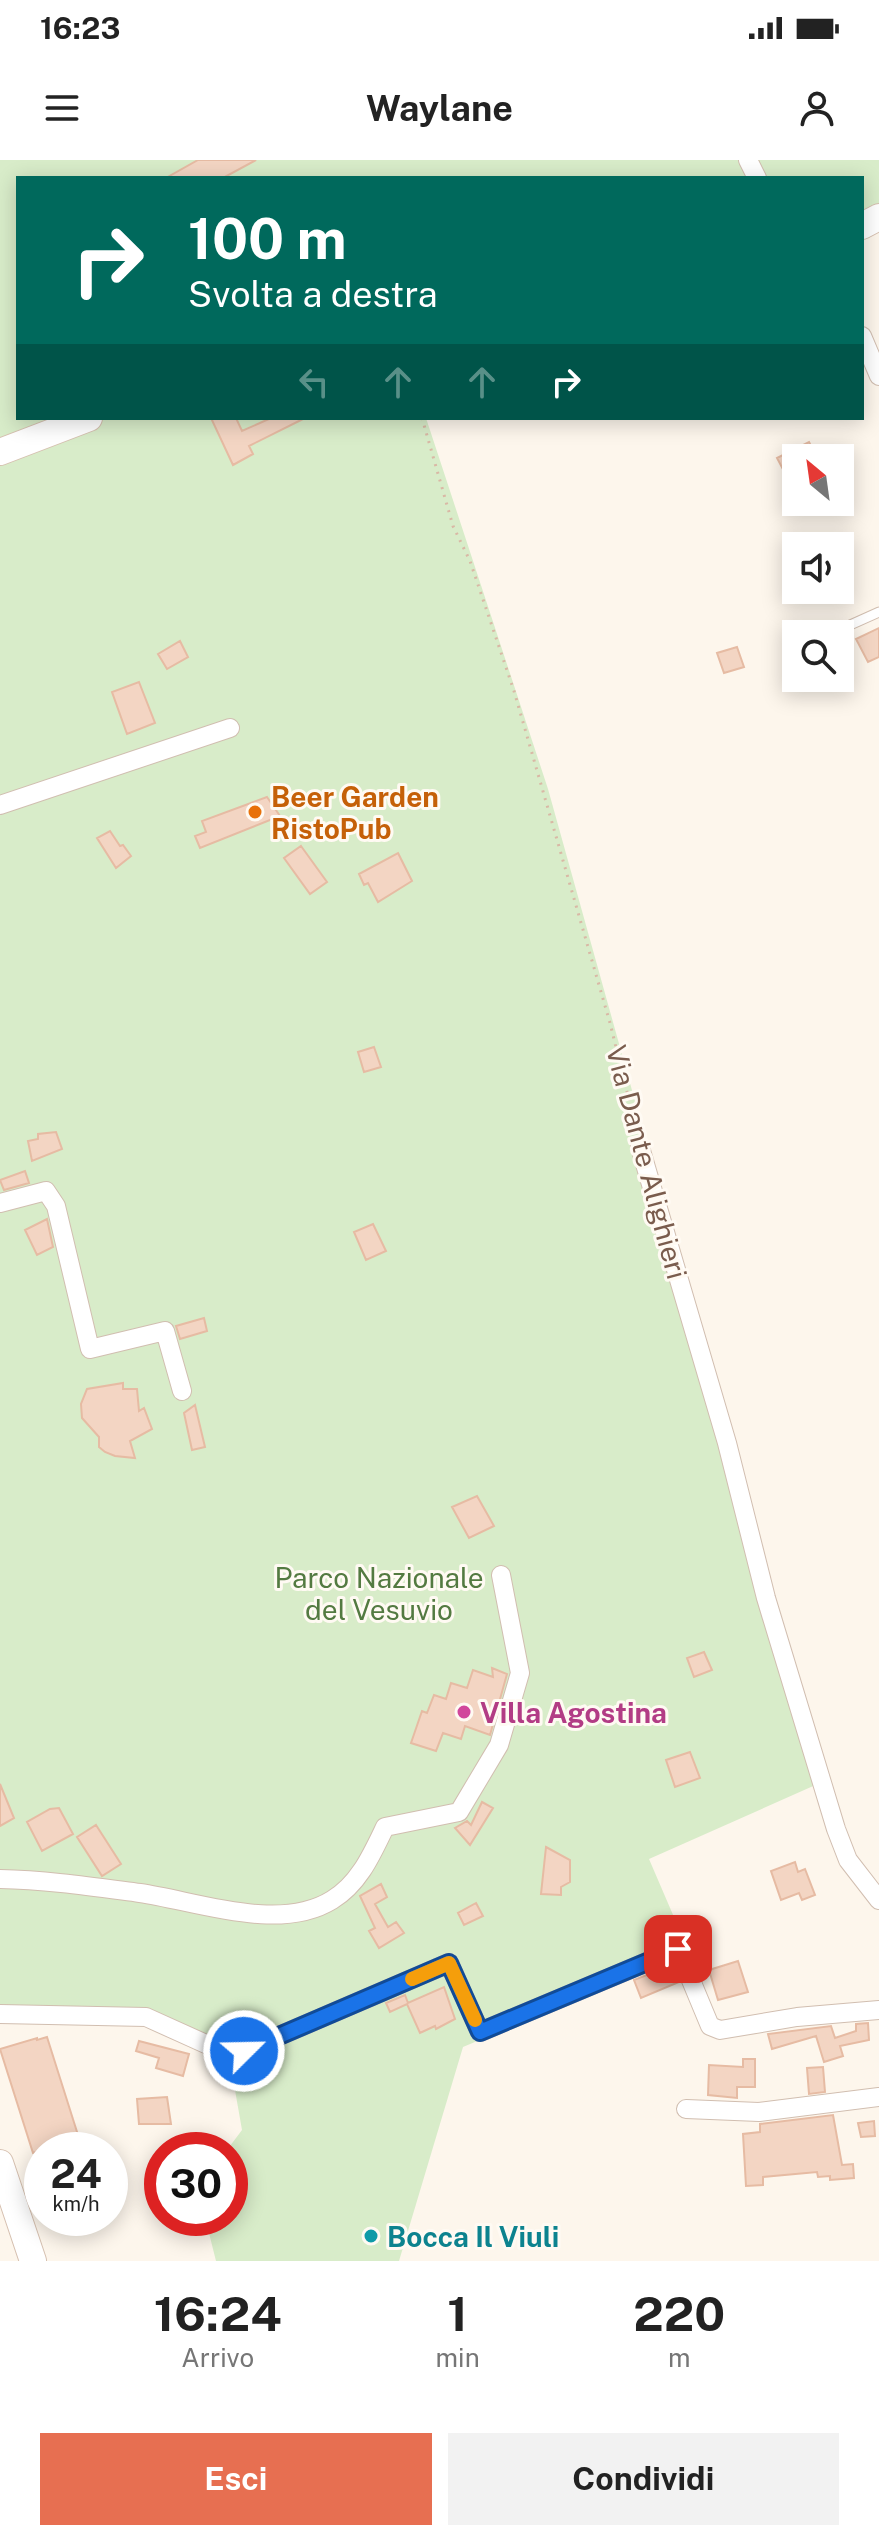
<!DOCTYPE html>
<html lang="it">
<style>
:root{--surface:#fff;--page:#f2f2f2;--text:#222;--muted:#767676;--accent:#e76f51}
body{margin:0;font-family:"Public Sans",sans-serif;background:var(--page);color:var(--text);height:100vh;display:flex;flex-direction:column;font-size:30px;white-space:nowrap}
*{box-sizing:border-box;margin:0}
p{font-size:26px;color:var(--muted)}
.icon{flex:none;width:44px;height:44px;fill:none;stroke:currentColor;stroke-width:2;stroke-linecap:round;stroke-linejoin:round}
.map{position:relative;height:2101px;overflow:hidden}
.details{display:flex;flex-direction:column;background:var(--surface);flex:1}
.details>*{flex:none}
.banner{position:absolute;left:16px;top:16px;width:848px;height:244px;border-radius:0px;box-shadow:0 4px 20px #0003;background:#00695c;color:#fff;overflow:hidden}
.needle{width:52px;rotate:331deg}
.buttons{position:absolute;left:782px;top:284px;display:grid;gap:16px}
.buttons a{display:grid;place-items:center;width:72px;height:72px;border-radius:0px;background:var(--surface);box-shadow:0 4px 20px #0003;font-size:40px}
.speed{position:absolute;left:24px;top:1972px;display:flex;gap:16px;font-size:40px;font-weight:700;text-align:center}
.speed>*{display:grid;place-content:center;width:104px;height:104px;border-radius:50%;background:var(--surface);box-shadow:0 4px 20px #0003;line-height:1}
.speed small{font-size:20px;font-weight:400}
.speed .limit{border:12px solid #d22;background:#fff;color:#111}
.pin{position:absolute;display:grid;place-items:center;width:68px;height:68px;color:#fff;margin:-34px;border-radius:16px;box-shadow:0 4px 12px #0006}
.me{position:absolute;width:88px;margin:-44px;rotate:67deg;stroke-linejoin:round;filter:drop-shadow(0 0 6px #0008)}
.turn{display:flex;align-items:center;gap:28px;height:168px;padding:0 40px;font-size:36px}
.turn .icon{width:104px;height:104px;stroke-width:2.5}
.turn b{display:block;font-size:56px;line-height:68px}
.lanes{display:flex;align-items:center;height:76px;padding:0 40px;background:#0003;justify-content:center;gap:40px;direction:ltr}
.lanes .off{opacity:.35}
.eta{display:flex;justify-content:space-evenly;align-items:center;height:136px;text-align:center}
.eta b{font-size:48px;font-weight:700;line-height:56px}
.cta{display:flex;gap:16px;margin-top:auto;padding:16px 40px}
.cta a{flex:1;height:92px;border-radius:0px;background:var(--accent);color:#fff;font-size:32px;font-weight:700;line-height:92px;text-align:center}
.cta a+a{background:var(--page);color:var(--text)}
.status{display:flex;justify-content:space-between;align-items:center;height:56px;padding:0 40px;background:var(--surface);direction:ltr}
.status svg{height:22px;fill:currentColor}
header{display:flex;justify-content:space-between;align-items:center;height:104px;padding:0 40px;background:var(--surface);font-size:36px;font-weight:700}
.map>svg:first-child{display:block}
.green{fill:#d8ecc9}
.building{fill:#f3d5c3;stroke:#e6bba3;stroke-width:2}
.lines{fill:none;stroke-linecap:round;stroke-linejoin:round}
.lane-casing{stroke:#d1beb0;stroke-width:11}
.street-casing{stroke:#d1beb0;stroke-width:20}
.secondary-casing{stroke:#d6c0b0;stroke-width:28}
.path{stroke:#d9b8a5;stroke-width:3;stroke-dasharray:2 6;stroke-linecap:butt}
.lane{stroke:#fff;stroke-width:9}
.street{stroke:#fff;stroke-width:18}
.secondary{stroke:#fff;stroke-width:26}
.route-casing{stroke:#114b97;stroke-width:20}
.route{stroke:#1a73e8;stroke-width:14}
.slow{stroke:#f59e0b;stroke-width:14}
.food-dot{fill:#e8710a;stroke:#fffaf3;stroke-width:3}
.hotel-dot{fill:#d1479c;stroke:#fffaf3;stroke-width:3}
.culture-dot{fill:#0f9aa8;stroke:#fffaf3;stroke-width:3}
.labels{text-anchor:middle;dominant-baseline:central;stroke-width:6;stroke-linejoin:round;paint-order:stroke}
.food-label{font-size:28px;font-weight:bold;fill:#c56008;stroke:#fffaf3;text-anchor:start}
.street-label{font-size:28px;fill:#7a5c4d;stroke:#fffaf3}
.park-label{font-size:28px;fill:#537a41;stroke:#fffaf3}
.hotel-label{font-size:28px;font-weight:bold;fill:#b23c85;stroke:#fffaf3;text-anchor:start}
.culture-label{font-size:28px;font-weight:bold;fill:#0d838f;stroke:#fffaf3;text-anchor:start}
</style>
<div class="status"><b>16:23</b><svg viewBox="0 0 49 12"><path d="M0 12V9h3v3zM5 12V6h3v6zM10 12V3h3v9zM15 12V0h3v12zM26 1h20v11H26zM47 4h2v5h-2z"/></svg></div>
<header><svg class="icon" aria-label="menu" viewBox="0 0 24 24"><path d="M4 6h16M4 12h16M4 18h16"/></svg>Waylane<svg class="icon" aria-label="person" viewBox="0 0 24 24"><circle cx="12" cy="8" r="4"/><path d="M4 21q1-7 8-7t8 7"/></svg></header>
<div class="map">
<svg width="879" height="2101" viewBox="0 0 879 2101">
<rect width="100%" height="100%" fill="#fdf6ec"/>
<path class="green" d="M 0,0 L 879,0 L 879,62 L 862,71 L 862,18 L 18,18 L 18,258 L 426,258 L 548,629 L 761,1393 L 829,1619 L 649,1699 L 689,1792 L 463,1887 L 399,2101 L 216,2101 L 208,2069 L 210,2058 L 230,2058 L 230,1990 L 227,1990 L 242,1970 L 232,1913 L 217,1899 L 137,1863 L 0,1862 Z"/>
<path class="building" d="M 198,0 L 256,0 L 223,18 L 166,18 Z
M 211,258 L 236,258 L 242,271 L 271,258 L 305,258 L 249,286 L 253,294 L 233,305 Z
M 809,282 L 817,298 L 796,298 L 796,334 L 777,298 Z
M 879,468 L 879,497 L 868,502 L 856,479 Z
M 180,481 L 188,497 L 167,509 L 158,494 Z
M 737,487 L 744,507 L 724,513 L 717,493 Z
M 139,522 L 155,563 L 127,574 L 112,532 Z
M 267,637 L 280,656 L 200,688 L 195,676 L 206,672 L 202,661 Z
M 110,671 L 120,686 L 123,685 L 131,696 L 116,708 L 97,678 Z
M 301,686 L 327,722 L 310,734 L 284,698 Z
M 398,693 L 412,721 L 378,742 L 368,723 L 364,725 L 359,714 Z
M 374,887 L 381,907 L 364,912 L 358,892 Z
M 56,972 L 62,989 L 32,1001 L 28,981 L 38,979 L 38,974 Z
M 25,1011 L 29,1023 L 4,1030 L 0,1020 Z
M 47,1059 L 53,1087 L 37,1095 L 25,1070 Z
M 373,1064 L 386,1091 L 366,1100 L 354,1072 Z
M 204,1158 L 207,1171 L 180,1179 L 176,1166 Z
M 123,1223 L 123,1229 L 137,1229 L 139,1251 L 144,1248 L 152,1269 L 130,1281 L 135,1298 L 115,1296 L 105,1292 L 99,1287 L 99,1277 L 82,1258 L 81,1244 L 87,1229 Z
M 195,1245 L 205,1287 L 192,1290 L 184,1253 Z
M 477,1336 L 494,1366 L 469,1378 L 452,1347 Z
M 704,1492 L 712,1510 L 694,1517 L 687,1498 Z
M 492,1508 L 507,1514 L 490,1575 L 465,1566 L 461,1579 L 443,1573 L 436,1591 L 411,1583 L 422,1551 L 427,1553 L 434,1535 L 446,1539 L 451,1523 L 467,1528 L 473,1510 L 493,1517 Z
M 690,1592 L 700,1618 L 675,1627 L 666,1600 Z
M 0,1624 L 14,1658 L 0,1666 Z
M 482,1642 L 493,1648 L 470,1685 L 455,1668 L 467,1661 L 471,1665 Z
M 59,1648 L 73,1674 L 42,1691 L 27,1662 L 50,1649 Z
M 96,1665 L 121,1704 L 102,1716 L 77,1677 Z
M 546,1687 L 570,1700 L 570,1722 L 561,1727 L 561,1735 L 541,1734 Z
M 795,1702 L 798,1712 L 805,1709 L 815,1735 L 802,1740 L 799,1733 L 781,1740 L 771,1711 Z
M 381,1724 L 387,1737 L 375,1744 L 388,1767 L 396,1762 L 404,1773 L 379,1788 L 369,1771 L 375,1768 L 360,1736 Z
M 476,1743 L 483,1756 L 464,1765 L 458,1753 Z
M 738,1801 L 748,1832 L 718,1840 L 709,1810 Z
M 672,1805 L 679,1822 L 641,1838 L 634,1820 Z
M 444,1827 L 455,1859 L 436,1869 L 435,1866 L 420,1873 L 407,1844 L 390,1852 L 386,1843 L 405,1835 L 408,1843 Z
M 868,1863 L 869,1880 L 840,1886 L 843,1896 L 824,1902 L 816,1876 L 772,1889 L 768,1874 L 831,1866 L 835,1878 L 856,1871 L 856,1864 Z
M 47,1877 L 78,1975 L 69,1978 L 70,1981 L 33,1993 L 0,1889 L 37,1878 L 37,1880 Z
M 139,1881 L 189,1894 L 183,1916 L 156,1908 L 159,1898 L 136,1891 Z
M 217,1899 L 229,1901 L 233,1920 L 214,1916 Z
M 743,1899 L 755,1899 L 755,1927 L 737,1927 L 737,1938 L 708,1935 L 709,1905 L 743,1907 Z
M 823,1907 L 825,1932 L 809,1934 L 807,1908 Z
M 167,1937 L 171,1964 L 139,1964 L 137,1939 Z
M 833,1955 L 842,2005 L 853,2004 L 854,2018 L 830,2020 L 830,2016 L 818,2017 L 817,2012 L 763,2017 L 763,2025 L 746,2026 L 743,1974 L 760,1972 L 760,1964 Z
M 874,1961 L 875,1976 L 861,1977 L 858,1963 Z"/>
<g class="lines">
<g class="lane-casing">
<path id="lane" d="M 830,474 L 879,452"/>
</g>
<g class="street-casing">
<path id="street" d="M 748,0 L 757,18
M 862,176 L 879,216
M 0,645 L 230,568
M 640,987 L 727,1283 L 766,1438 L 836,1669 L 848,1700 L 879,1740
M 0,1043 L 46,1031 L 56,1046 L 90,1189 L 165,1171 L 182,1231
M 0,1719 C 47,1720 94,1727 140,1733 C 196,1741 279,1773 332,1740 C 359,1724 372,1694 385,1667 L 459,1652 L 499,1585 L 520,1513 L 501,1415
M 0,1854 L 146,1857 L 208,1885 L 244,1891 L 449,1803 L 480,1872 L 678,1789 L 710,1866 L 720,1870 L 797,1857 L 879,1850
M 686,1949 L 759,1952 L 879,1937"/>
</g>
<g class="secondary-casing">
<path id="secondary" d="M 862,66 L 879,57
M 0,292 L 89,258
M 0,2003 L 33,2101"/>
</g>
<path class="path" d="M 422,258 L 453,366 L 470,401 L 514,531 L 610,863 L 637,972"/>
<use href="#lane" class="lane"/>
<use href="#street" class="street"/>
<use href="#secondary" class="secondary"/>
</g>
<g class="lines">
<g class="route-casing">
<path id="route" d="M 244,1891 L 449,1803 L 480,1872 L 678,1789"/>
</g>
<use href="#route" class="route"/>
<path class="slow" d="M 412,1819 L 449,1803 L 475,1860"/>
</g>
<circle class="food-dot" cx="255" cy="652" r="8"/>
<circle class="hotel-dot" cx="464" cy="1552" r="8"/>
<circle class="culture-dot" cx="371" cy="2076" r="8"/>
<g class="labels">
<g class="food-label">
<text x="271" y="636">Beer Garden<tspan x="271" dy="32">RistoPub</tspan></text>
</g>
<g class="street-label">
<text transform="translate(647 1002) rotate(75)">Via Dante Alighieri</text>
</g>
<g class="park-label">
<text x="379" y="1417">Parco Nazionale<tspan x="379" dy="32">del Vesuvio</tspan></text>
</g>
<g class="hotel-label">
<text x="480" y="1552">Villa Agostina</text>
</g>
<g class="culture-label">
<text x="387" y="2076">Bocca Il Viuli</text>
</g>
</g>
</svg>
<div class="buttons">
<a><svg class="needle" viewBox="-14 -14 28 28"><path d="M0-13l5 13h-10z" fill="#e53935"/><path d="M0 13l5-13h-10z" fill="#767676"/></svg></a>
<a><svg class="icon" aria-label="sound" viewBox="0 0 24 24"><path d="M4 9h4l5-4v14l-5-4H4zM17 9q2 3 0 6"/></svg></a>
<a><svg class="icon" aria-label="search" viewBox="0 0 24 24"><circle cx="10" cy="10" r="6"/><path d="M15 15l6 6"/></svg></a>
</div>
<div class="speed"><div>24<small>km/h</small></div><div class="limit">30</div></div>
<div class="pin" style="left:678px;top:1789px;background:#d93025"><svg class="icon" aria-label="arrive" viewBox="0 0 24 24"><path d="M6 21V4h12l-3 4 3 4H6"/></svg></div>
<svg class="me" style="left:244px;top:1891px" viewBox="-20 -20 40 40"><circle r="17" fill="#1a73e8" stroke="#fff" stroke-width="3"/><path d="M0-11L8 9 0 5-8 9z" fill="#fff"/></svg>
<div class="banner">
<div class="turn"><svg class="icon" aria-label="right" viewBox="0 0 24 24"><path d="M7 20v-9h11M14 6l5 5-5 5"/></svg><div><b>100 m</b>Svolta a destra</div></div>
<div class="lanes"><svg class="icon off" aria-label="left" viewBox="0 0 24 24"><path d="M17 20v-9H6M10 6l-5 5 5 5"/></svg><svg class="icon off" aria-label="ahead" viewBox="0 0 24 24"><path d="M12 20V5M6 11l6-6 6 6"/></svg><svg class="icon off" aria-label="ahead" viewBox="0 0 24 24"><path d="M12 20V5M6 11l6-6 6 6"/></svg><svg class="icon" aria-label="right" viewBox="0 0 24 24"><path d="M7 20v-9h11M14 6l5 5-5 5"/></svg></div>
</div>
</div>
<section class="details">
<div class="eta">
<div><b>16:24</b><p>Arrivo</p></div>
<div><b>1</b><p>min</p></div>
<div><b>220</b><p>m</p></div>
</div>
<div class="cta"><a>Esci</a><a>Condividi</a></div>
</section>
